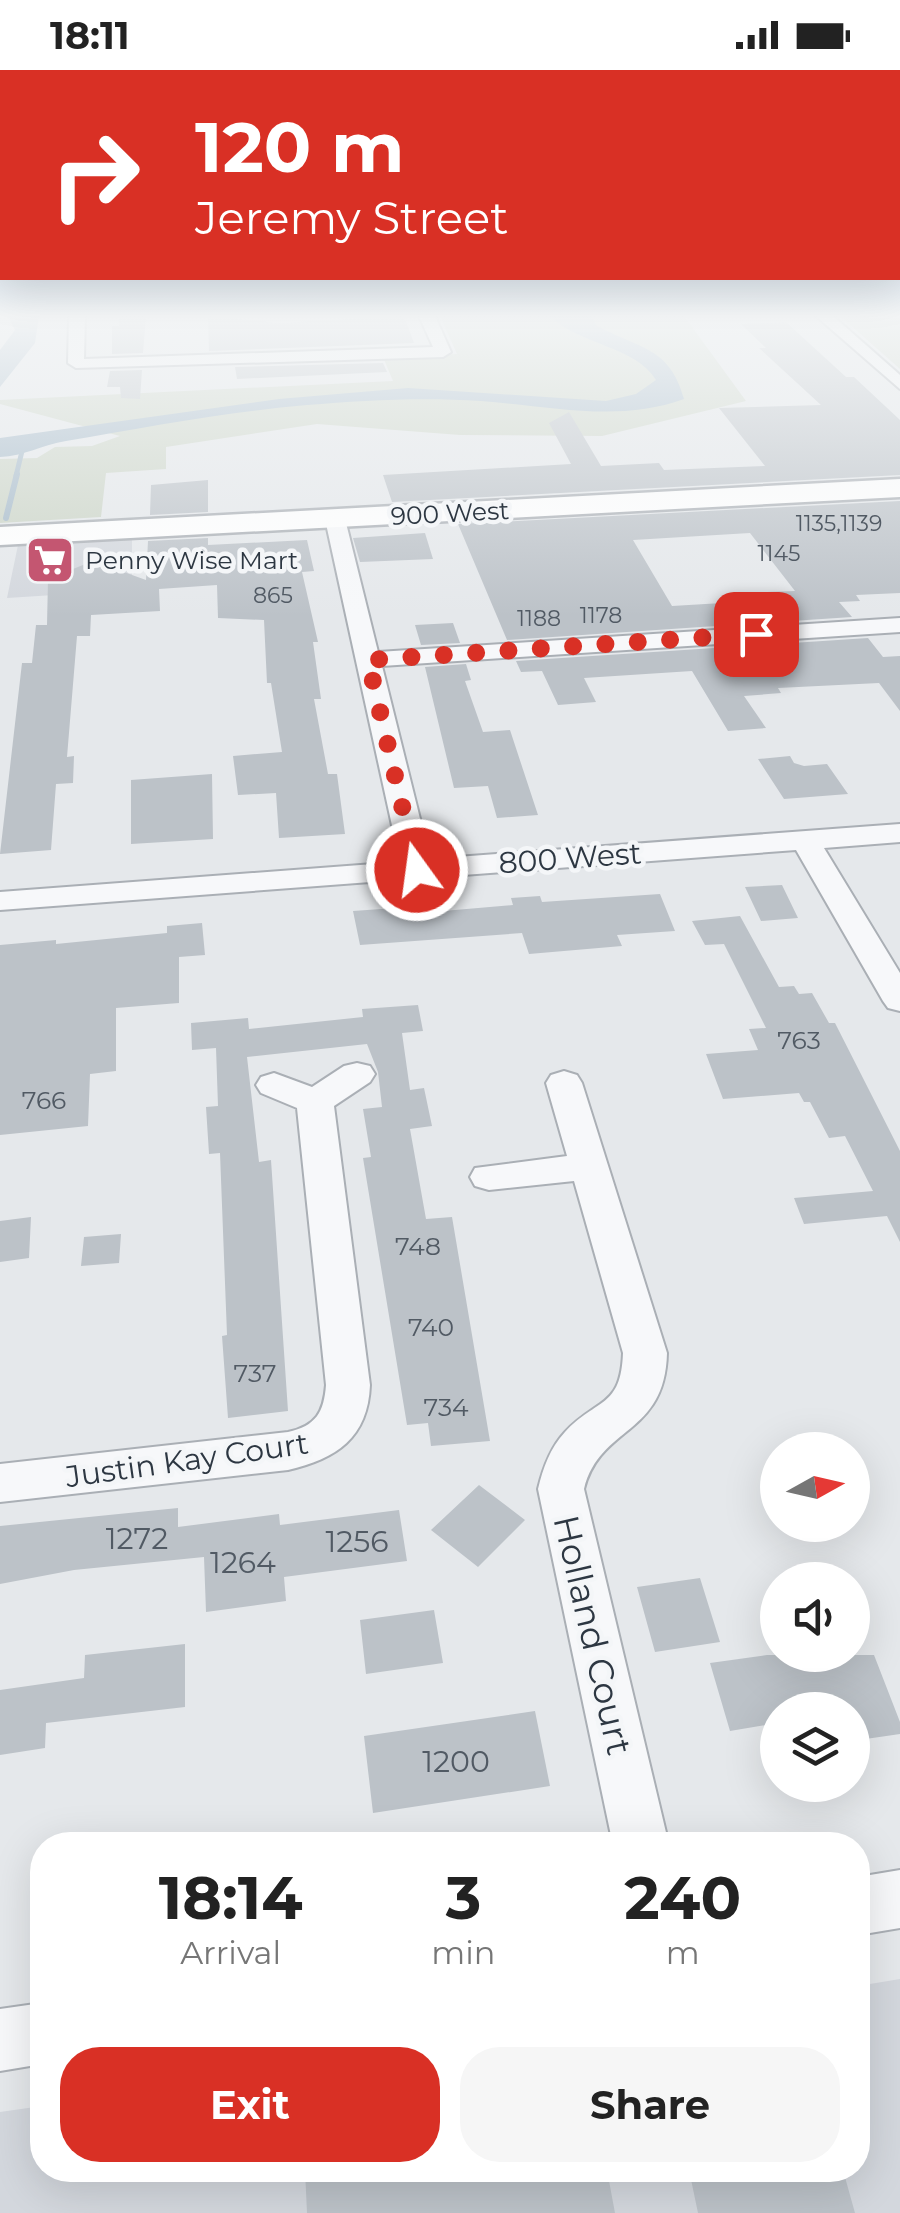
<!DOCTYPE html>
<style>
:root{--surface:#fff;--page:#f6f6f6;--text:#222;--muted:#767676;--accent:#d93025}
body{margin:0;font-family:Montserrat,sans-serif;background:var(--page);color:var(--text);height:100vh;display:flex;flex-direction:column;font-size:38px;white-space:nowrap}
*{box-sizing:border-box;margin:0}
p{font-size:32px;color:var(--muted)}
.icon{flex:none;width:55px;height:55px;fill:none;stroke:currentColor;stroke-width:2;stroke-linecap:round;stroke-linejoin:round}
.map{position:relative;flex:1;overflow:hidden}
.side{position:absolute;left:30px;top:1762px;width:840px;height:350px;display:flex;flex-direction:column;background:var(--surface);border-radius:40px;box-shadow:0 10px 40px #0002}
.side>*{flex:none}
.banner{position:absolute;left:0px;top:0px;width:900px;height:210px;box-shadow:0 10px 40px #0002;background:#d93025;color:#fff;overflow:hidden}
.needle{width:65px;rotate:82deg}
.buttons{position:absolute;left:760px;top:1362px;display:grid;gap:20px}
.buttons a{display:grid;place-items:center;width:110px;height:110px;border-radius:50%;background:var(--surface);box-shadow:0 10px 40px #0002;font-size:50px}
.pin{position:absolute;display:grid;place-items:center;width:85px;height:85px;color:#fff;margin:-42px;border-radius:20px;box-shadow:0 5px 15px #0006}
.me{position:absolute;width:110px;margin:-55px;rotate:346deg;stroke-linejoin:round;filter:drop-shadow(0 0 8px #0008)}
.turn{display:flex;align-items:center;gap:35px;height:210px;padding:0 30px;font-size:45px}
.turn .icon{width:130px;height:130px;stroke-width:2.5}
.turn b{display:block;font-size:70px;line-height:85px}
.eta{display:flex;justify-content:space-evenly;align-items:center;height:170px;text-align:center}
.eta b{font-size:60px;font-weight:700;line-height:70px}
.cta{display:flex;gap:20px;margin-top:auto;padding:20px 30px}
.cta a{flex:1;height:115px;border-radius:40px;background:var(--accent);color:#fff;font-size:40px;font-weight:700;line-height:115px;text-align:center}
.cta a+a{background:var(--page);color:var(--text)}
.status{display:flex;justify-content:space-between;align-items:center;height:70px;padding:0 50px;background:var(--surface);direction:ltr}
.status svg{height:28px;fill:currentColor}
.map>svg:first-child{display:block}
.built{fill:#d3d7dd}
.green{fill:#cbd4c6}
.water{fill:#a3b8c8}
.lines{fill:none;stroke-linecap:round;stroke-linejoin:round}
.stream-far1{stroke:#a3b8c8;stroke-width:5}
.stream{stroke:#a3b8c8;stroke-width:6}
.building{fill:#bcc2c8;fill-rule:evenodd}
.minor-casing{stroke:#aaafb5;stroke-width:4}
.secondary-casing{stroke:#aaafb5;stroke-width:5}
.minor{fill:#f7f8fa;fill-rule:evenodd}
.secondary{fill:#fff;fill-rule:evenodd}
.route{stroke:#d93025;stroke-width:18;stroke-dasharray:0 32.4}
.labels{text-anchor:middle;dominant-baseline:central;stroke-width:9;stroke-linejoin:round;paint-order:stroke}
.far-number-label{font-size:22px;fill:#515a64}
.far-street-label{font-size:25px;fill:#2d3742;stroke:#f4f6f8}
.far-poi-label{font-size:25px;fill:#2d3742;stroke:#f4f6f8;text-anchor:start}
.number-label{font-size:25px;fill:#515a64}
.street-label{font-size:30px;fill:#2d3742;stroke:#f4f6f8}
.near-number-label{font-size:30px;fill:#515a64}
.near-street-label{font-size:35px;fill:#2d3742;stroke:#f4f6f8}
</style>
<div class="status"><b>18:11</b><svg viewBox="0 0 49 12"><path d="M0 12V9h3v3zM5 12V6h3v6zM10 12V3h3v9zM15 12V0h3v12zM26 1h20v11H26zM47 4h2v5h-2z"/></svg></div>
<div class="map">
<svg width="900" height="2143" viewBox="0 0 900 2143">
<rect width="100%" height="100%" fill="#e5e8eb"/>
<path class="built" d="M 132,467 L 132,520 L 7,528 L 18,475 Z
M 900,1909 L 900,2143 L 0,2143 L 0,2042 L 42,2036 L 42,2100 L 858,2100 L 858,1916 Z"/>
<path class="green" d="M 440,246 L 684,246 L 746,331 L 602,366 L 460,365 L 317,354 L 166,377 L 166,399 L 106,403 L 101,447 L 0,453 L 0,389 L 37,388 L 55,377 L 92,376 L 120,366 L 0,334 L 0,330 L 393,311 L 383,287 L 457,284 Z
M 840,246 L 900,246 L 900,299 Z"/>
<path class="water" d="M 8,246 L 39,246 L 35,273 L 0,317 L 0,280 L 15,260 Z
M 550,246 L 591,246 L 597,256 C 640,279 670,277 684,329 C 618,353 551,336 481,331 C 424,327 364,330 307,335 C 226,342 146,357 66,371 C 42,375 24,386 0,387 L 0,368 L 279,329 L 408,318 L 606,331 L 636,324 L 656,310 C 636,276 579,275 550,246 Z"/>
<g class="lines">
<path class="stream-far1" d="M 16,406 L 23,377"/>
<path class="stream" d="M 6,448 L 17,404"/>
</g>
<path class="building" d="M 119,246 L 146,246 L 143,283 L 112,284 L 112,256 L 119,256 Z
M 208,246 L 279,253 L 404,246 L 414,273 L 209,281 Z
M 786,252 L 846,307 L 854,307 L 900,350 L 900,405 L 392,432 L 383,405 L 571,394 L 549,353 L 569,342 L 601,396 L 659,393 L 664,400 L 765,396 L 719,338 L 821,335 L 759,278 L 766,278 L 741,254 Z
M 383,293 L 387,302 L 237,309 L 235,297 Z
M 142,300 L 140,329 L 121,328 L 120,317 L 107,317 L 110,301 Z
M 208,410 L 208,442 L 150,445 L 151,415 Z
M 900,431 L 900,523 L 856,525 L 860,531 L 839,532 L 852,547 L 507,570 L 458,454 ZM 750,463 L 795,521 L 767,522 L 772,530 L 672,536 L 633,470 Z
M 425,463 L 433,489 L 360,492 L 353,468 Z
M 208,468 L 208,475 L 307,470 L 314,501 L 302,502 L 318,572 L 313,572 L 321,629 L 314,629 L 328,704 L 337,704 L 345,764 L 279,768 L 276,723 L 238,725 L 233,686 L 282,682 L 271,613 L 267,613 L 264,550 L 218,548 L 217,515 L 159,519 L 160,541 L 91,545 L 90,566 L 77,566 L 67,687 L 74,686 L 73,713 L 56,714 L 51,780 L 0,784 L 22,593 L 32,593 L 36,555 L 47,555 L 48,509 L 93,491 L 146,510 L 148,471 Z
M 453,553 L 460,573 L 421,575 L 415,555 Z
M 868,568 L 883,587 L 900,586 L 900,641 L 879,613 L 778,618 L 781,623 L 744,626 L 766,658 L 728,661 L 692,601 L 584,608 L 596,632 L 558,635 L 542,601 L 521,602 L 516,591 Z
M 466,594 L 471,610 L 465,611 L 483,662 L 510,660 L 538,745 L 497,748 L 488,716 L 454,718 L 425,597 Z
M 790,686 L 794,693 L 804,696 L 827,694 L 848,724 L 784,729 L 758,689 Z
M 212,704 L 213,769 L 131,774 L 131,710 Z
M 782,815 L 798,848 L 761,851 L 745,817 Z
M 660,824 L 675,861 L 617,865 L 622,876 L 529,884 L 522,863 L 360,875 L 353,841 L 395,838 L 397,845 L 513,835 L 511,828 L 540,826 L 542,832 Z
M 740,846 L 779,917 L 794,916 L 799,924 L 812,923 L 829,953 L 835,953 L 900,1081 L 900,1172 L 887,1146 L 804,1154 L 794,1128 L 873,1121 L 845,1066 L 829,1068 L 810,1032 L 804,1032 L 799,1023 L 723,1029 L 706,984 L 758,980 L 749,959 L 766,958 L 724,874 L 705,875 L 692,851 Z
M 202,853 L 205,885 L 179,887 L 179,933 L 116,938 L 116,1001 L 90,1004 L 88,1056 L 0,1065 L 0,875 L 56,870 L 56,874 L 167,863 L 167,856 Z
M 418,935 L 423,961 L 402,963 L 410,1020 L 424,1018 L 432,1056 L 410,1059 L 426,1149 L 452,1147 L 490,1371 L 431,1376 L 428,1353 L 407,1355 L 363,1088 L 371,1087 L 363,1039 L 382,1037 L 378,1002 L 367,974 L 247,987 L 259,1092 L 271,1090 L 288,1341 L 228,1348 L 222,1266 L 227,1265 L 220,1083 L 209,1084 L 206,1037 L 218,1036 L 216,978 L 192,980 L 191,953 L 248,948 L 249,959 L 363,947 L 362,939 Z
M 31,1147 L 29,1188 L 0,1192 L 0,1151 Z
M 121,1164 L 119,1193 L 81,1196 L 84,1167 Z
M 479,1415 L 525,1450 L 478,1497 L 431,1460 Z
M 178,1438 L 178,1457 L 279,1444 L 280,1455 L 399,1440 L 407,1491 L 284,1507 L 286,1531 L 206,1542 L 204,1487 L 74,1500 L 0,1514 L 0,1456 Z
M 700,1508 L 720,1572 L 655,1582 L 637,1517 Z
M 434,1540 L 443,1593 L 366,1604 L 360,1550 Z
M 185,1574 L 185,1637 L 46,1653 L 45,1678 L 0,1685 L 0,1620 L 84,1608 L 85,1585 Z
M 767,1585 L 874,1585 L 900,1652 L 900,1664 L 852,1671 L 852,1640 L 778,1640 L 778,1653 L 730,1661 L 710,1593 Z
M 535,1641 L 550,1716 L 373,1743 L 364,1666 Z
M 305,2100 L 607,2100 L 615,2143 L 307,2143 Z
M 689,2100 L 843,2100 L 855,2143 L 698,2143 Z"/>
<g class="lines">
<g class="minor-casing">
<path id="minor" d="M 69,246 L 85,246 L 84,289 L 433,277 L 419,246 L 435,246 L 451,282 L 443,287 L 76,298 L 68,293 Z
M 816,246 L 833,246 L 900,305 L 900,319 Z
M 335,443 L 345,449 L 378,582 L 900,548 L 900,562 L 382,596 L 430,789 L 900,754 L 900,772 L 824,778 L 900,903 L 900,941 L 888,938 L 883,931 L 796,780 L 0,840 L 0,822 L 400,792 L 325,449 Z
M 357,993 L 370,996 L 375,1004 L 370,1012 L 334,1036 L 370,1315 C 368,1368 336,1389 288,1400 L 0,1432 L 0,1394 L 288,1362 C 316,1356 324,1342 326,1315 L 297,1038 L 261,1023 L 256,1015 L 261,1007 L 274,1003 L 312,1017 L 344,996 Z
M 564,1001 L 577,1005 L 582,1013 L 667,1283 C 665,1366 600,1355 584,1419 L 669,1775 L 613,1775 L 538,1419 C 543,1398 550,1378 565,1362 C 597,1328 621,1338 623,1283 L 574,1111 L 489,1120 L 475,1116 L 470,1107 L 475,1098 L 567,1086 L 546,1013 L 551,1005 Z
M 900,1800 L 900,1858 L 858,1865 L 858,1807 Z
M 42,1933 L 42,1994 L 0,2001 L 0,1939 Z"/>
</g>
<g class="secondary-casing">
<path id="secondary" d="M 900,409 L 900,427 L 0,475 L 0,457 Z"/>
</g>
<use href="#minor" class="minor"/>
<use href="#secondary" class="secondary"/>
</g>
<linearGradient id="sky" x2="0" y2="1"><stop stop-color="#8cb6db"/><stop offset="0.45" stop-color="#f3f5f6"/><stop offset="1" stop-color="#f3f5f6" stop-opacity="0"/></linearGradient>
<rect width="900" height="546" fill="url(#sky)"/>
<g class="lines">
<path class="route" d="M 417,800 L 368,590 L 756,564"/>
</g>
<defs>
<g id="supermarket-square" transform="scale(2.5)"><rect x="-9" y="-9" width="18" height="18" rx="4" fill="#c45671" stroke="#f4f6f8"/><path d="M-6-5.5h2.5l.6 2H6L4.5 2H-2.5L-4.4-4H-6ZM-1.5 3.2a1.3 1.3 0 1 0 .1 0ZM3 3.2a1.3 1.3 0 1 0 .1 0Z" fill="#fff"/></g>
</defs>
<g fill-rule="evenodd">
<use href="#supermarket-square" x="50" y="490"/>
</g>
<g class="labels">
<g class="far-number-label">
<text x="839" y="453">1135,1139</text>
<text x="779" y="483">1145</text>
<text x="273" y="525">865</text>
<text x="601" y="545">1178</text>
<text x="539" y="548">1188</text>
</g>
<g class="far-street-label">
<text transform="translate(450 443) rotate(-3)">900 West</text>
</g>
<g class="far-poi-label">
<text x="85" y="490">Penny Wise Mart</text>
</g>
<g class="number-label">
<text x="799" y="970">763</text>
<text x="44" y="1030">766</text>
<text x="418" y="1176">748</text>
<text x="431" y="1257">740</text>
<text x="255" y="1303">737</text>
<text x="446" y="1337">734</text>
</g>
<g class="street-label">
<text transform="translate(570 788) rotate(-4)">800 West</text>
<text transform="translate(187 1390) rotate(-8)">Justin Kay Court</text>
</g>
<g class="near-number-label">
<text x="137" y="1468">1272</text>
<text x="357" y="1471">1256</text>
<text x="243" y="1492">1264</text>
<text x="456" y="1691">1200</text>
</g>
<g class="near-street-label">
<text transform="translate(593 1565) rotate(77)">Holland Court</text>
</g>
</g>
</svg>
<div class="buttons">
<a><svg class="needle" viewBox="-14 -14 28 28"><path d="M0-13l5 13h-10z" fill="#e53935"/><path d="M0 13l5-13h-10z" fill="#767676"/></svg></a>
<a><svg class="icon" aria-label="sound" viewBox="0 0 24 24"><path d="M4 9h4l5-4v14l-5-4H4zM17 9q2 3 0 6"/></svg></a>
<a><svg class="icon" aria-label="layers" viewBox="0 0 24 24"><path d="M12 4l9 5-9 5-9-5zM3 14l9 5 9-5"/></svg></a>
</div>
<div class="pin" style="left:756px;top:564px;background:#d93025"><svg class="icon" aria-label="arrive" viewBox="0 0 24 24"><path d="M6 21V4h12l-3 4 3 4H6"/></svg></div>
<svg class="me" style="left:417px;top:800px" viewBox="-20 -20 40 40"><circle r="17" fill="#d93025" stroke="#fff" stroke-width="3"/><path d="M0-11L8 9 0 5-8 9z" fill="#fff"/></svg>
<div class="banner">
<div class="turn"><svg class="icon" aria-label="right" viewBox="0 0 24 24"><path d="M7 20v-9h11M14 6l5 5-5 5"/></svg><div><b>120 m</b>Jeremy Street</div></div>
</div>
<section class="side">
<div class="eta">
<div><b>18:14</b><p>Arrival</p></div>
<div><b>3</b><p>min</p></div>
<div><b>240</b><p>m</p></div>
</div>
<div class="cta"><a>Exit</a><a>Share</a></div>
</section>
</div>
